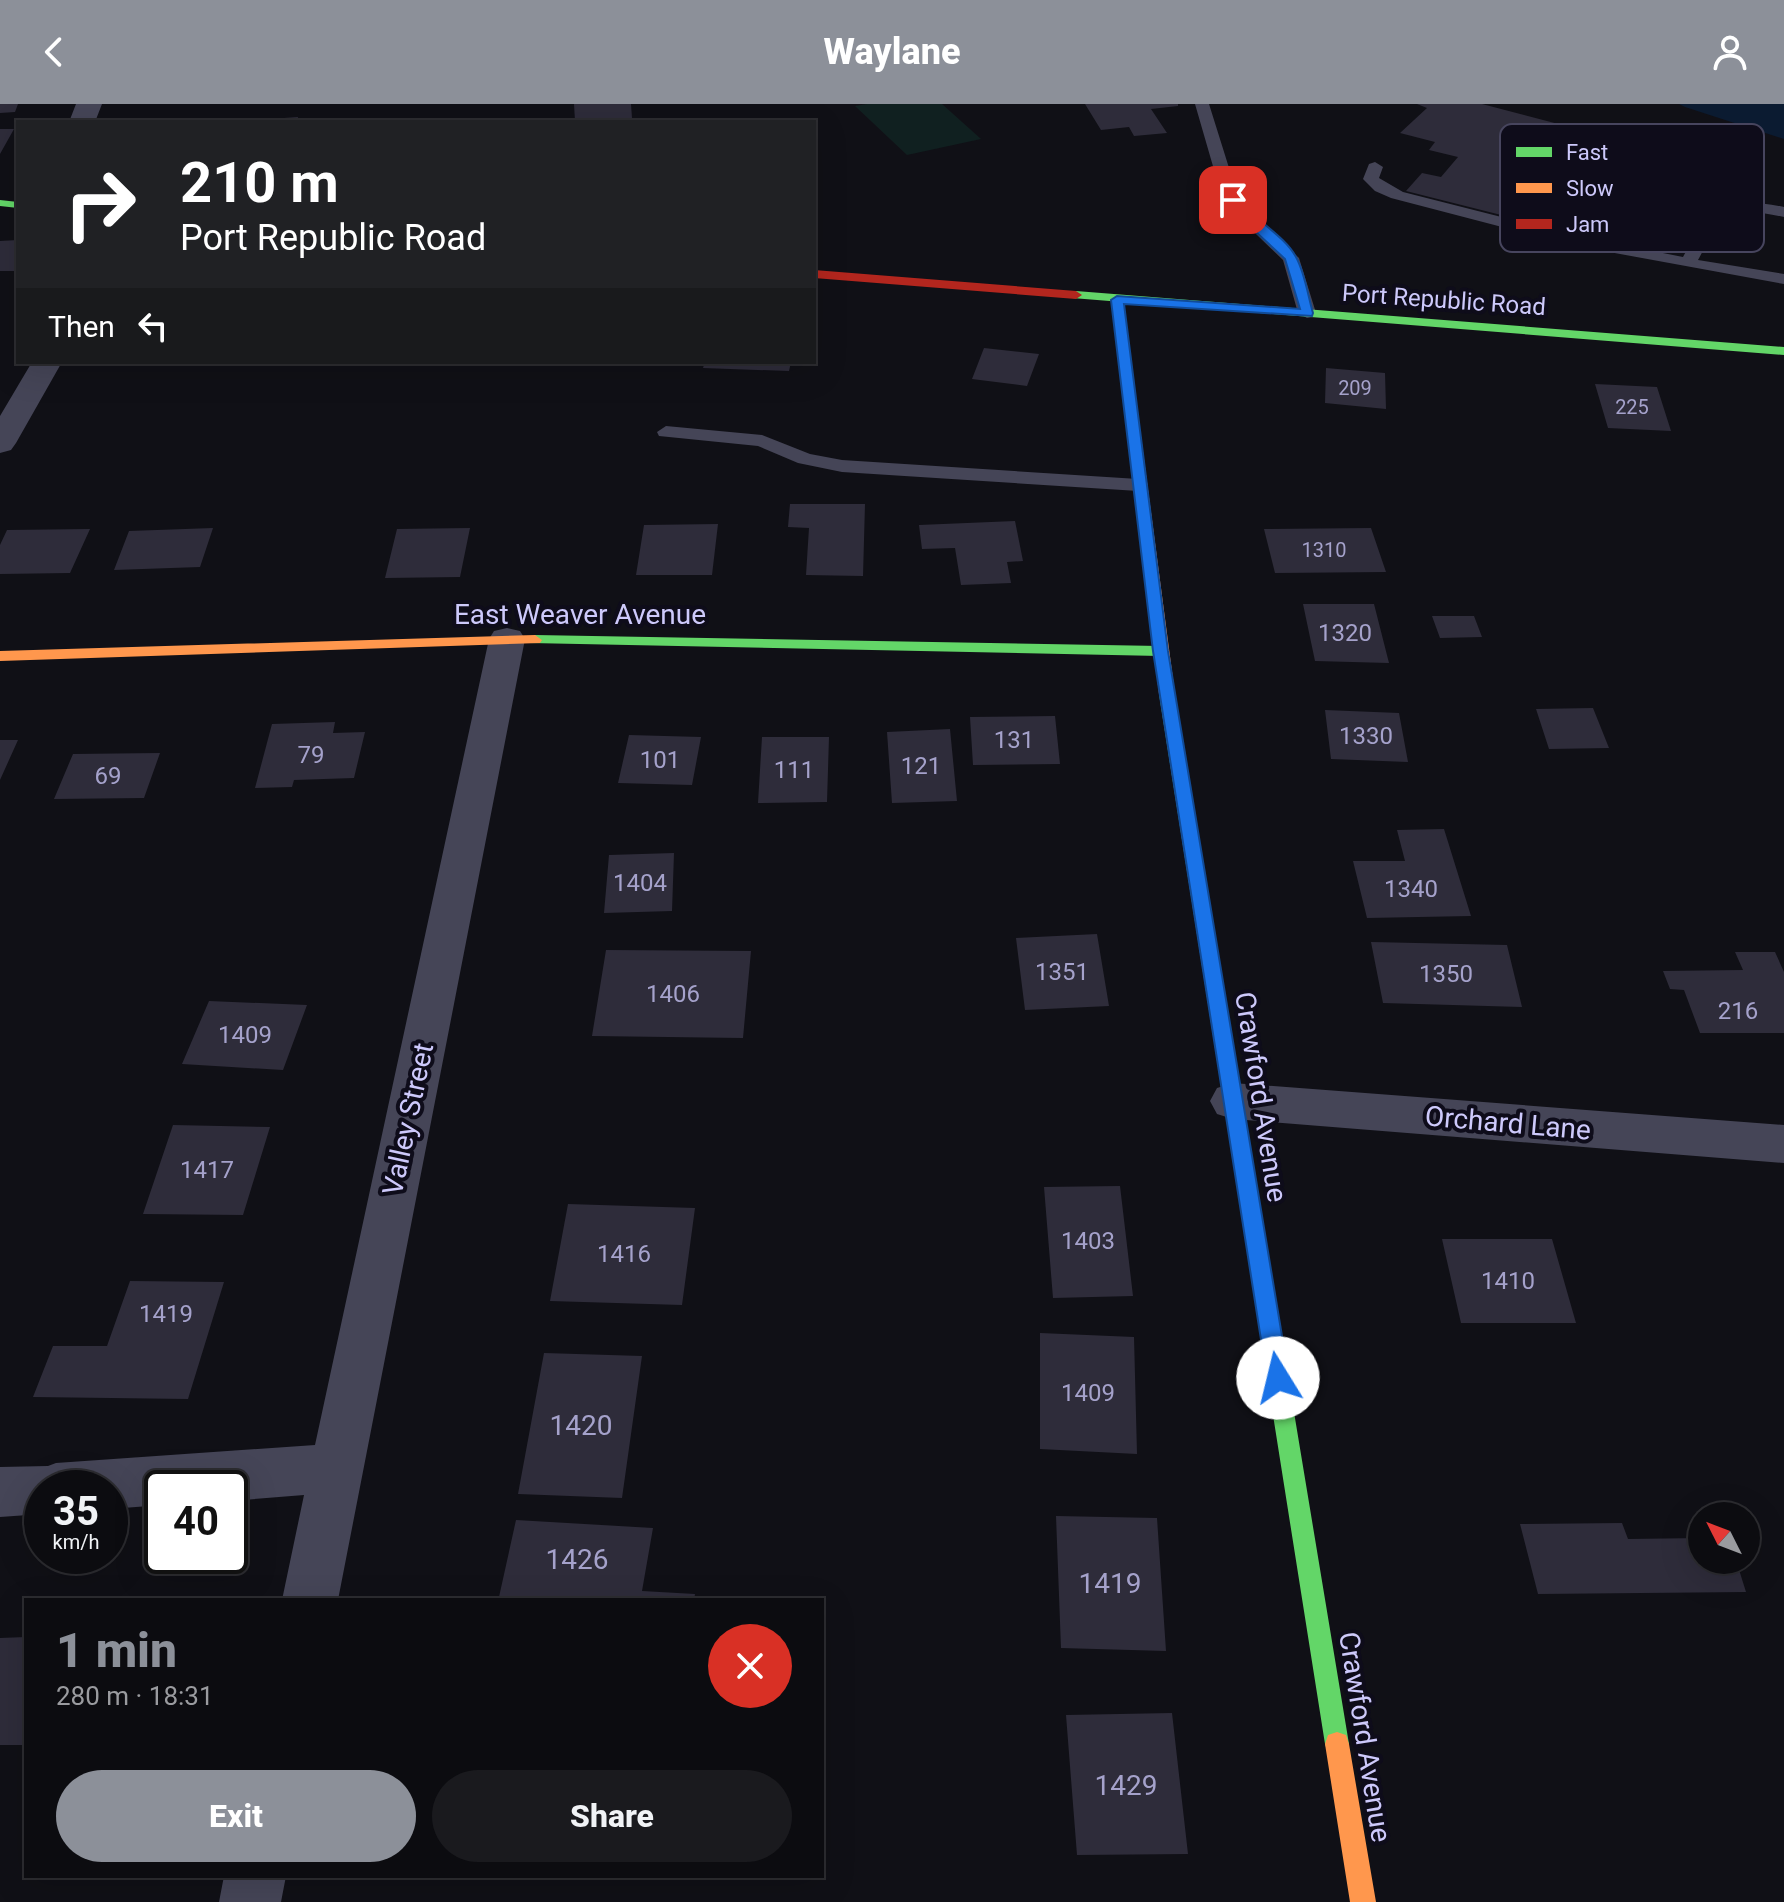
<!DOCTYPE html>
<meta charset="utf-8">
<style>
:root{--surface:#0c0c10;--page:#1a1a1e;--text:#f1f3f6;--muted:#9a9b9f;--line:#2c2c30;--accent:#8c9099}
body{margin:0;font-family:Roboto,sans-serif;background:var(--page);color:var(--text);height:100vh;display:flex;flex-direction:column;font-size:30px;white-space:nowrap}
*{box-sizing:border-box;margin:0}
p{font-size:26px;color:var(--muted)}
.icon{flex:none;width:44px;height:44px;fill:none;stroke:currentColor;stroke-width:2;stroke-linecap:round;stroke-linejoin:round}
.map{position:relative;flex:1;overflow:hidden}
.panel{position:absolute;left:24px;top:1494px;width:800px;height:280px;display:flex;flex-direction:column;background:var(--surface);border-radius:0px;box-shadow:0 8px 32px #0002,0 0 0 2px var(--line)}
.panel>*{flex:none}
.hud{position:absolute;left:16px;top:16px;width:800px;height:244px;border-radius:0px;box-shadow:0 8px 32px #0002,0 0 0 2px var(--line);background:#202124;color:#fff;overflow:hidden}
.needle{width:52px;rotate:312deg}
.tools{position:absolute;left:1688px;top:1398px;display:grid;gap:16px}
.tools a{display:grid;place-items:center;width:72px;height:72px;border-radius:50%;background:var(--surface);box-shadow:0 8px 32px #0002,0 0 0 2px var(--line);font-size:40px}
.speed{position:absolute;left:24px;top:1366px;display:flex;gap:16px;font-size:40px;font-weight:700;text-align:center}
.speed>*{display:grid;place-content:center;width:104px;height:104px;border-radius:50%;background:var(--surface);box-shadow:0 8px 32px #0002,0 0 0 2px var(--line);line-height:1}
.speed small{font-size:20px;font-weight:400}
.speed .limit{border:4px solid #111;border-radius:12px;background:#fff;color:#111}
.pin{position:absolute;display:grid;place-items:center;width:68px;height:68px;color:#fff;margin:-34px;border-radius:16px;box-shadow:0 4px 12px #0006}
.me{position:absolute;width:88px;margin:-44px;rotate:351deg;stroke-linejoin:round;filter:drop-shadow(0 0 6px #0008)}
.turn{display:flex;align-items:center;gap:28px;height:168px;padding:0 32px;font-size:36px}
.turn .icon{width:104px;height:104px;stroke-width:2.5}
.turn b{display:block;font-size:56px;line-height:68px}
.then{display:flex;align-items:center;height:76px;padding:0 32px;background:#0003;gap:16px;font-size:30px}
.round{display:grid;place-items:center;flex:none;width:84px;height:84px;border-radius:42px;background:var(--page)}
.summary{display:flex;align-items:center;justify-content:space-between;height:136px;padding:0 32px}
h1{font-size:48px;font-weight:800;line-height:60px;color:var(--accent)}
.button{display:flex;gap:16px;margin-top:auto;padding:16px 32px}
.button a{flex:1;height:92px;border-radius:48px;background:var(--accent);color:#fff;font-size:32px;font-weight:800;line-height:92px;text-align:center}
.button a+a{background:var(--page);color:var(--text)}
header{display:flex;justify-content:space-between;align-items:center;height:104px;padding:0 32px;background:var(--accent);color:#fff;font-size:36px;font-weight:800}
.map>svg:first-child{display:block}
.green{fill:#102020}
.water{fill:#0b1b31}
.building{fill:#2e2c3a}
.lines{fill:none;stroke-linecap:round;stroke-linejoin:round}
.lane{fill:#454557;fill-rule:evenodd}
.street{fill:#454557;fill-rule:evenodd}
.fast{fill:#63d668;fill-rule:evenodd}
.slow{fill:#ff974d;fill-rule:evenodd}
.jam{fill:#b3261e;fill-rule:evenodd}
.route{fill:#1a73e8;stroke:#114b97;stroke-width:2}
.labels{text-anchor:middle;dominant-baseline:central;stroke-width:8;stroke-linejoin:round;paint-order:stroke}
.far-number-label{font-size:20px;fill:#a5a2cb}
.far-street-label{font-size:24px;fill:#cdc9fb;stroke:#0e0c1a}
.number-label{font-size:24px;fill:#a5a2cb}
.street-label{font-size:28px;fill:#cdc9fb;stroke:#0e0c1a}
.near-number-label{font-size:28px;fill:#a5a2cb}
.key{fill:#0e0c1a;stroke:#47455e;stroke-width:2}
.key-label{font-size:22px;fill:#cdc9fb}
</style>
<header><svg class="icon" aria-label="back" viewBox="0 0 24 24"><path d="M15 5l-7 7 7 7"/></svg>Waylane<svg class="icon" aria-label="person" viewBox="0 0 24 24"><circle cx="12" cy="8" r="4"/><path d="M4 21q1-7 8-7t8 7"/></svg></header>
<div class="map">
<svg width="1784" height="1798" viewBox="0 0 1784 1798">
<rect width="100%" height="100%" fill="#101016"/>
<path class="green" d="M 867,0 L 942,0 L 981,35 L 907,51 L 855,2 Z"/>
<path class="water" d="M 1679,0 L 1784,0 L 1784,35 L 1685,3 Z"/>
<path class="building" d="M 0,0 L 18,0 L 15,8 L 0,9 Z
M 574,0 L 631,0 L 632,14 L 575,17 Z
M 1085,0 L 1178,0 L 1178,2 L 1151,5 L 1167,29 L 1134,32 L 1129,23 L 1101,26 Z
M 1417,0 L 1482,0 L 1646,43 L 1642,46 L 1656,51 L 1675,39 L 1760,67 L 1743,78 L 1712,86 L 1689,101 L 1665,93 L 1650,95 L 1620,141 L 1406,87 L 1422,69 L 1441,73 L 1458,53 L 1429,46 L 1435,38 L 1400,29 L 1427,4 Z
M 298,13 L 297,18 L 256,18 L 256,16 Z
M 0,25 L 14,25 L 0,50 Z
M 18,136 L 18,167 L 0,167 L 0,137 Z
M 984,244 L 1039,250 L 1027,282 L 972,275 Z
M 705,258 L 791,258 L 789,267 L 703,264 Z
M 1326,264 L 1385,269 L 1386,305 L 1325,299 Z
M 1595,280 L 1657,283 L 1671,327 L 1608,324 Z
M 790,400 L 865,400 L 863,472 L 806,471 L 809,424 L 788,423 Z
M 1015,417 L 1023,457 L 1007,458 L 1011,479 L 961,481 L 955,444 L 922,445 L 919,421 Z
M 718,420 L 712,471 L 636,471 L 644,421 Z
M 213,424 L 200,463 L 114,466 L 129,427 Z
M 470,424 L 460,473 L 385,474 L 397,425 Z
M 1371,424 L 1386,468 L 1275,469 L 1264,425 Z
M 90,425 L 70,469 L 0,470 L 0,441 L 7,426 Z
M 1303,500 L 1374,500 L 1389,559 L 1315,557 Z
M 1432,512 L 1474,512 L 1482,533 L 1440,534 Z
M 1593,604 L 1609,644 L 1549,645 L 1536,605 Z
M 1325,606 L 1399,609 L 1408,658 L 1331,655 Z
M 1055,612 L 1060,660 L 973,661 L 970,613 Z
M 335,618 L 333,629 L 365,628 L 354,674 L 294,676 L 292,683 L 255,684 L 272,620 Z
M 950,625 L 957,697 L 892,699 L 887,628 Z
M 629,631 L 701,633 L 692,681 L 618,679 Z
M 762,633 L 829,633 L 827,698 L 758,699 Z
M 0,636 L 18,636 L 0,676 Z
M 160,649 L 144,694 L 54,695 L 73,650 Z
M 1444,725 L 1471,812 L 1367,814 L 1353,757 L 1405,757 L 1397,726 Z
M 674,749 L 672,807 L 604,809 L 609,751 Z
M 1097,830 L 1109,902 L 1025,906 L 1016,834 Z
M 1371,838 L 1507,841 L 1522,903 L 1383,899 Z
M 606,846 L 751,847 L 743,934 L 592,932 Z
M 1735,848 L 1775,848 L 1784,868 L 1784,929 L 1700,929 L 1684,886 L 1670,885 L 1663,867 L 1743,866 Z
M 209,897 L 307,901 L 283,966 L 182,960 Z
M 173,1021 L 270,1023 L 243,1111 L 143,1110 Z
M 1120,1082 L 1133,1192 L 1053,1194 L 1044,1083 Z
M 568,1100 L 695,1104 L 682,1201 L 550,1197 Z
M 1442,1135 L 1552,1135 L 1576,1219 L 1461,1219 Z
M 130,1177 L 224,1178 L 188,1295 L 33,1293 L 53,1242 L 107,1242 Z
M 1040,1229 L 1134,1233 L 1137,1350 L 1040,1345 Z
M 544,1249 L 642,1252 L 622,1394 L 518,1390 Z
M 1056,1412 L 1157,1414 L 1166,1547 L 1061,1544 Z
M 516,1416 L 653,1424 L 642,1487 L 695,1490 L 694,1496 L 499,1493 Z
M 1622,1419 L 1628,1435 L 1702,1434 L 1702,1456 L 1736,1456 L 1746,1488 L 1538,1490 L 1520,1420 Z
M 26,1533 L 26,1641 L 0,1641 L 0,1534 Z
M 1172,1609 L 1188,1750 L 1077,1751 L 1066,1611 Z"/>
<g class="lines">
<path class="lane" d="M 1195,0 L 1209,0 L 1235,83 L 1244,102 L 1299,154 L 1316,209 L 1313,213 L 1307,214 L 1298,209 L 1283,156 L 1229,104 L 1219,83 Z
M 1375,58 L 1383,63 L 1379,74 L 1403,88 L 1572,131 L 1683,153 C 1710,103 1727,91 1784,103 L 1784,113 C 1733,102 1722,111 1698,156 L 1784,170 L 1784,180 L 1571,141 L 1391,94 L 1375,87 L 1363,75 L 1369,60 Z
M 666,322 L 762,331 L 810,350 L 842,356 L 1138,375 L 1148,381 L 1138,387 L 842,368 L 798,359 L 758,342 L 659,332 L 657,328 Z"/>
<path class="street" d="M 76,0 L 102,0 L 95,18 L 69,18 Z
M 32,258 L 62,258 L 16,339 L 11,346 L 0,349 L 0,312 Z
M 507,524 L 520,527 L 525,535 L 338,1496 L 282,1496 L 304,1391 L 230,1397 L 230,1384 L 162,1384 L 162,1401 L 110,1405 L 110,1384 L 42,1384 L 42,1410 L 0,1413 L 0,1363 L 48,1362 L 56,1359 L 315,1341 L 489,535 L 494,527 Z
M 1233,979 L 1784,1021 L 1784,1059 L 1233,1015 L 1217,1010 L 1210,997 L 1217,984 Z
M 224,1772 L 286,1772 L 281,1798 L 219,1798 Z"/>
<path class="fast" d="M 0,96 L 18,98 L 18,104 L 0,102 Z
M 1076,187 L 1784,243 L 1784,251 L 1072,194 L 1072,188 Z
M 535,531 L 1160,542 L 1167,547 L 1160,552 L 530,539 L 528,536 Z
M 1167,585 L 1175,590 L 1349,1640 L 1346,1649 L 1337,1652 L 1328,1649 L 1325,1640 L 1159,590 Z"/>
<path class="slow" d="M 1117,192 L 1123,196 L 1175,590 L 1167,595 L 1159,590 L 1111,196 Z
M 535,531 L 542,536 L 540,539 L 0,557 L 0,547 Z
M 1337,1628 L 1346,1631 L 1349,1640 L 1376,1798 L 1350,1798 L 1325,1640 L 1328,1631 Z"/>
<path class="jam" d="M 814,166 L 1076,187 L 1082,191 L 1076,195 L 814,174 Z"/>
</g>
<path class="route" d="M 1229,94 L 1237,94 C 1254,116 1284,131 1296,153 C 1305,169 1308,192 1313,209 L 1312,212 L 1124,200 L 1168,547 L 1289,1274 L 1285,1281 L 1278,1284 L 1270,1281 L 1267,1274 L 1153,547 L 1111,196 L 1117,192 L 1300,205 L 1285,155 L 1243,116 L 1228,96 Z"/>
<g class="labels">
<g class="far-number-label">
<text x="1355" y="284">209</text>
<text x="1632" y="303">225</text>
<text x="1324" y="446">1310</text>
</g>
<g class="far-street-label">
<text transform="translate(1444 196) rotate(4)">Port Republic Road</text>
</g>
<g class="number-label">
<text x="1345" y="529">1320</text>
<text x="1366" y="632">1330</text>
<text x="1014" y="636">131</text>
<text x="311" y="651">79</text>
<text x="660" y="656">101</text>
<text x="921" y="662">121</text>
<text x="794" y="666">111</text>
<text x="108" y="672">69</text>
<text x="640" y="779">1404</text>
<text x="1411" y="785">1340</text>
<text x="1062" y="868">1351</text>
<text x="1446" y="870">1350</text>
<text x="673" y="890">1406</text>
<text x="1738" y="907">216</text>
<text x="245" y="931">1409</text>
<text x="207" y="1066">1417</text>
<text x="1088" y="1137">1403</text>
<text x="624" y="1150">1416</text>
<text x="1508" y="1177">1410</text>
<text x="166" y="1210">1419</text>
<text x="1088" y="1289">1409</text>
</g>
<g class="street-label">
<text x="580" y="510">East Weaver Avenue</text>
<text transform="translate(1261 993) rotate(81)">Crawford Avenue</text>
<text transform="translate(408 1015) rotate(-78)">Valley Street</text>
<text transform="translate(1508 1019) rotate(5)">Orchard Lane</text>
<text transform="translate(1365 1633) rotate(81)">Crawford Avenue</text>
</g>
<g class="near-number-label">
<text x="581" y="1321">1420</text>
<text x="577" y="1455">1426</text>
<text x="1110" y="1479">1419</text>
<text x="1126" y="1681">1429</text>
</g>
</g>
<rect x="1500" y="20" width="264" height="128" rx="12" class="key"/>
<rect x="1516" y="43" width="36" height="10" fill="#63d668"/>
<rect x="1516" y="79" width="36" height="10" fill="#ff974d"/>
<rect x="1516" y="115" width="36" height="10" fill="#b3261e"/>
<g class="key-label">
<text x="1566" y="56">Fast</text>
<text x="1566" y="92">Slow</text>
<text x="1566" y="128">Jam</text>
</g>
</svg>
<div class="tools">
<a><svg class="needle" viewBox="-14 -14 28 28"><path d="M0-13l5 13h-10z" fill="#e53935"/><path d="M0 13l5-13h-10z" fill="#9a9b9f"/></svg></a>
</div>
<div class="speed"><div>35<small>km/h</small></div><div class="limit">40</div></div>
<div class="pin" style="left:1233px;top:96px;background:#d93025"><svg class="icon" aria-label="arrive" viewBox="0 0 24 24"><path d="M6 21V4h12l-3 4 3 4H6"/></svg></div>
<svg class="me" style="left:1278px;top:1274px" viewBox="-20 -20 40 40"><circle r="19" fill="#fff"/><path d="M0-13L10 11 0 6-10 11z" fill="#1a73e8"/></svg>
<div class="hud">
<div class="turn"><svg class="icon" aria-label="right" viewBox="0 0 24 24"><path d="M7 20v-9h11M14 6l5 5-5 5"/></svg><div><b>210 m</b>Port Republic Road</div></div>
<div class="then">Then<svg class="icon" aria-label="left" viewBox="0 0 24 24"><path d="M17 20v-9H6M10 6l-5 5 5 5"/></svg></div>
</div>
<section class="panel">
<div class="summary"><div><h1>1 min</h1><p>280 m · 18:31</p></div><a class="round" style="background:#d93025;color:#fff"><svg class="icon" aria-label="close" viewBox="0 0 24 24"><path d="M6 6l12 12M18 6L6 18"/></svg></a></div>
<div class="button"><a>Exit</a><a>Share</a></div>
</section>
</div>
